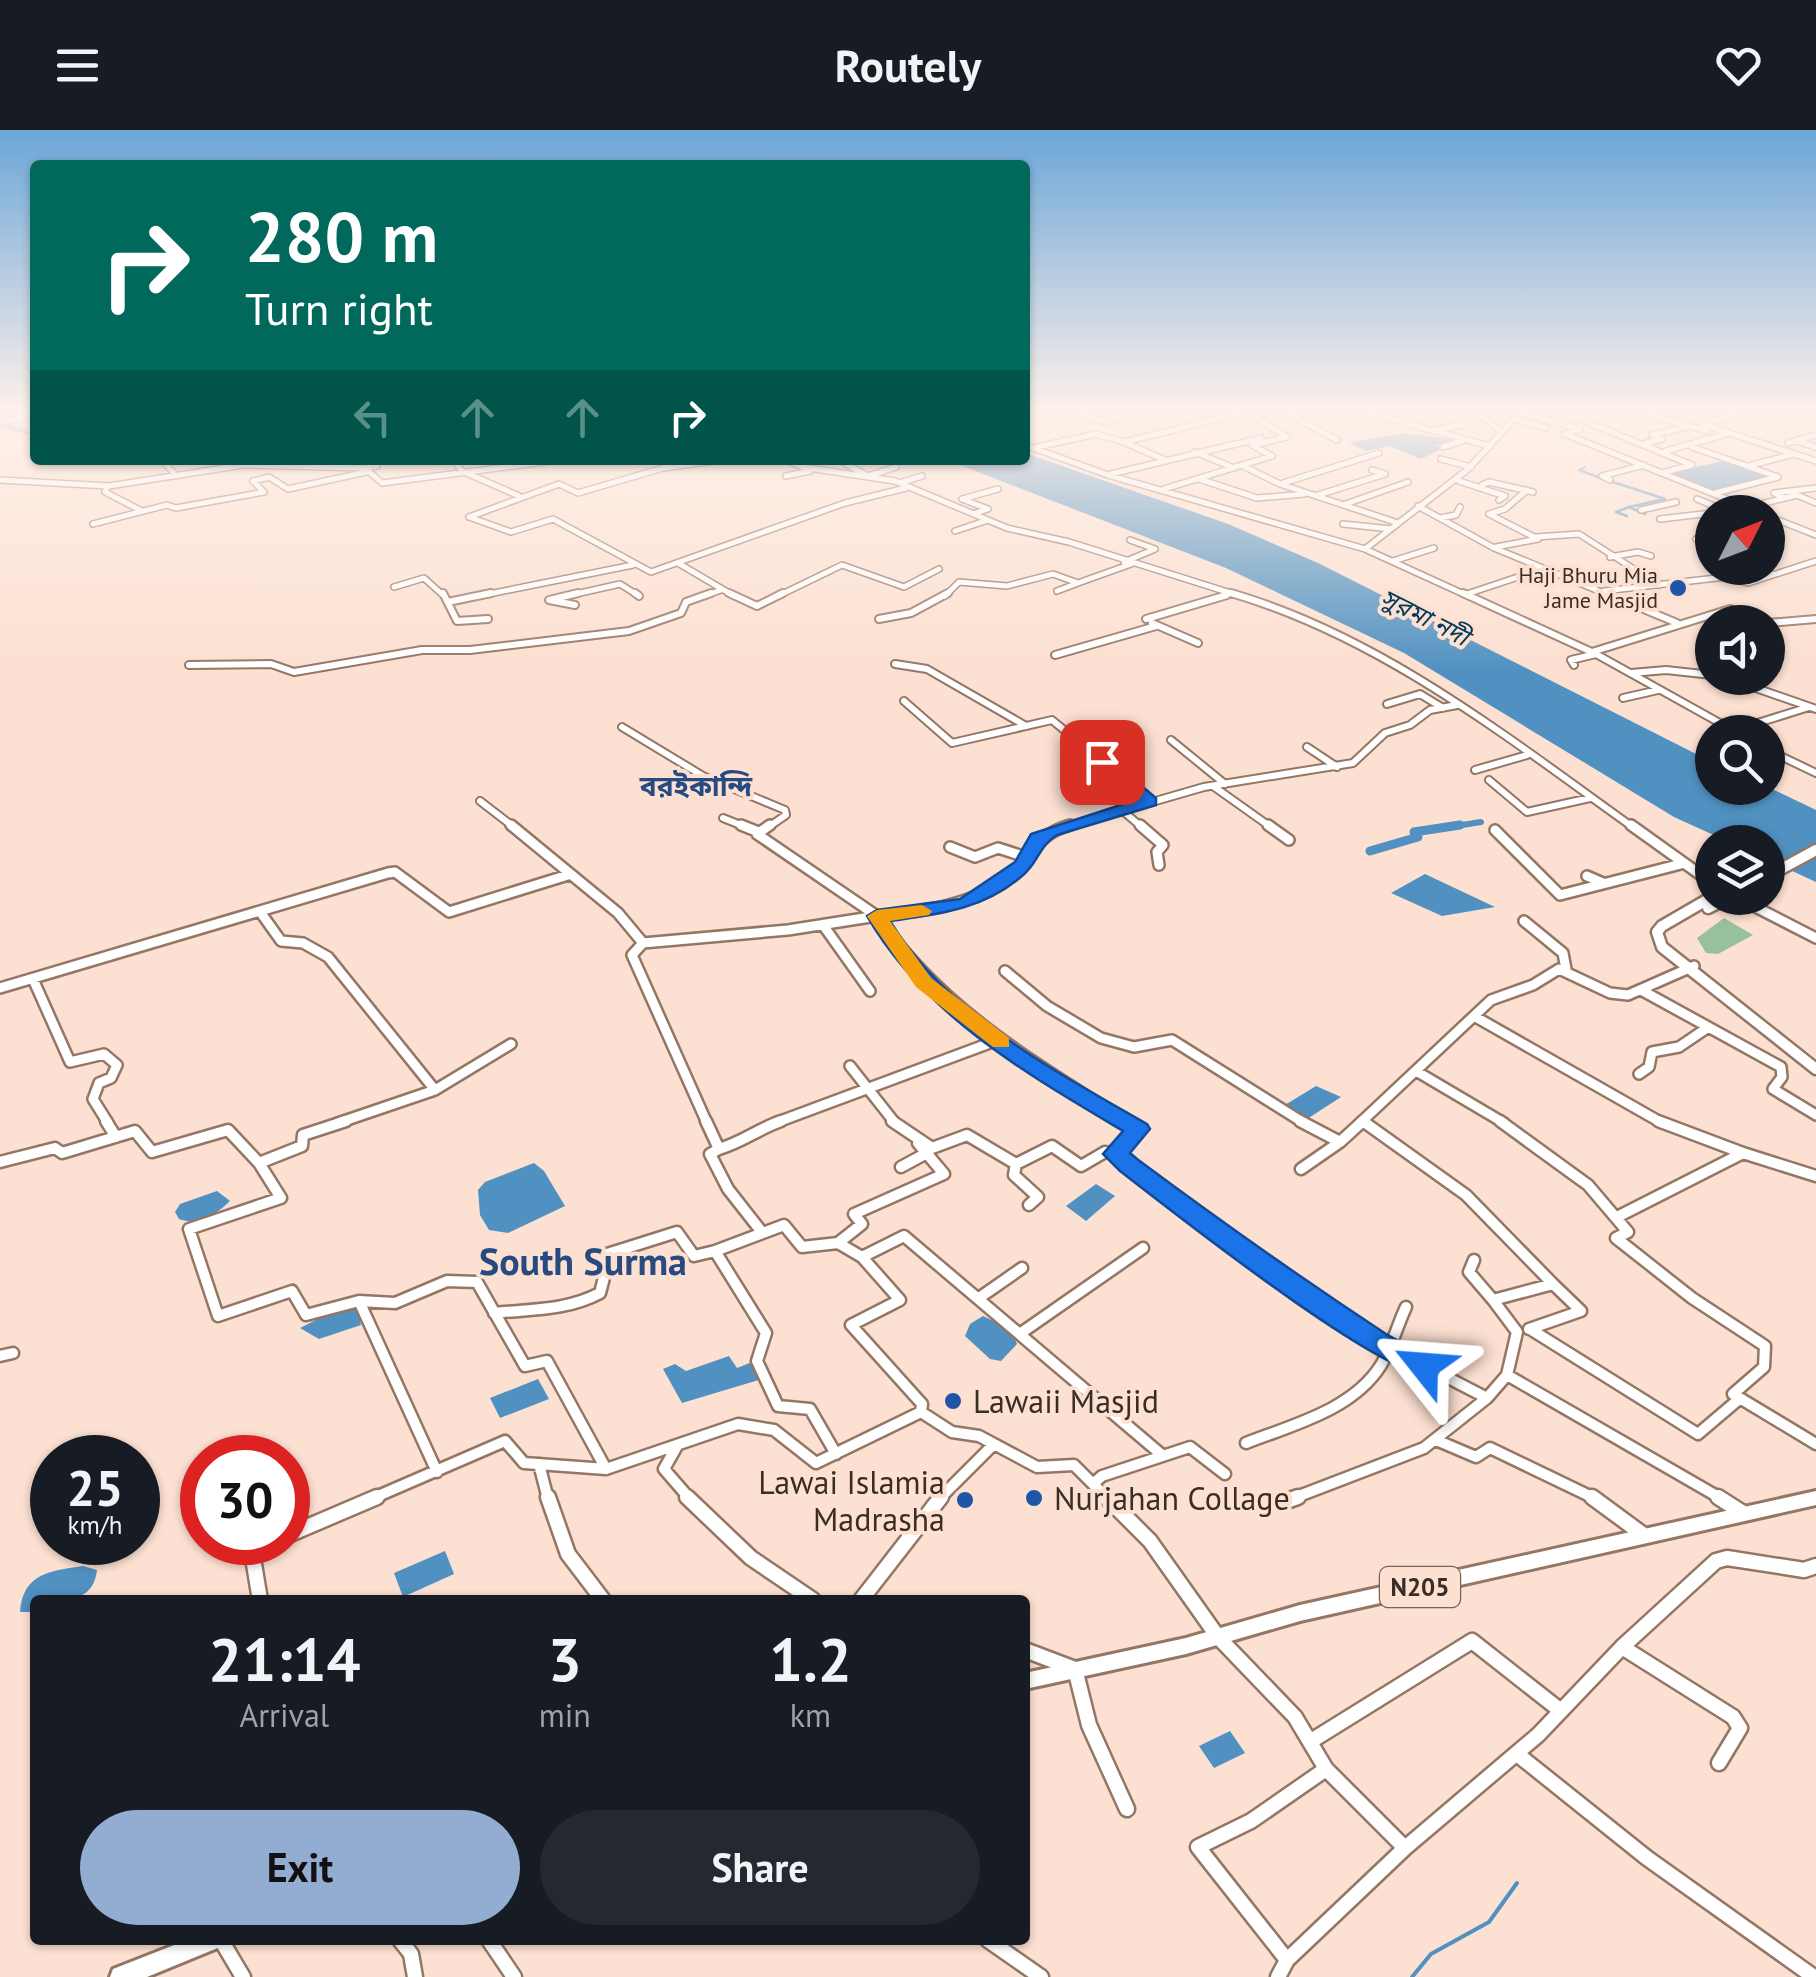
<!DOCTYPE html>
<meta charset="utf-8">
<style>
:root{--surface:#171b24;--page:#242831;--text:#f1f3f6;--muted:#9ea1a6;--accent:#92acd2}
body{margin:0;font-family:"PT Sans","Noto Sans Bengali",sans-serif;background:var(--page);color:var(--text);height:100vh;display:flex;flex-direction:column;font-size:38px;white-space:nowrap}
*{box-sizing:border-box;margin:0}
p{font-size:32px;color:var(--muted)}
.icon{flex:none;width:55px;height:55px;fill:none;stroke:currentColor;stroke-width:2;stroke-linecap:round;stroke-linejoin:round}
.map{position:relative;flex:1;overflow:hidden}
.details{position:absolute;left:30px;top:1465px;width:1000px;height:350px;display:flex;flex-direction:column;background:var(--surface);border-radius:10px;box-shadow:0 2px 8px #0004}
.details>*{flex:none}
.hud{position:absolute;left:30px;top:30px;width:1000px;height:305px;border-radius:10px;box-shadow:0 2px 8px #0004;background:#00695c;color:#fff;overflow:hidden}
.needle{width:65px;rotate:48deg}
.controls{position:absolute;left:1695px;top:365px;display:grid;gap:20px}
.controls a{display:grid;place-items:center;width:90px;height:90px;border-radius:50%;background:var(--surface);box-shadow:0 2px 8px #0004;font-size:50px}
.speed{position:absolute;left:30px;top:1305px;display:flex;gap:20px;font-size:50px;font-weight:700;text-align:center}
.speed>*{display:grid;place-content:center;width:130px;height:130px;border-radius:50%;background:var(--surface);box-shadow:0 2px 8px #0004;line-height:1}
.speed small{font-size:25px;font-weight:400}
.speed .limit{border:15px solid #d22;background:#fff;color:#111}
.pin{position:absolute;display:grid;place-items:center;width:85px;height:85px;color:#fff;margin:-42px;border-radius:20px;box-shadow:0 5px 15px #0006}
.me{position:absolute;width:110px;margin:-55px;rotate:298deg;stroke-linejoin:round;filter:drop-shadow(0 0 8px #0008)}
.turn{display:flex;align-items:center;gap:35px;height:210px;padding:0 50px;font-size:45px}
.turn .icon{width:130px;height:130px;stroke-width:2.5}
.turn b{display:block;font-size:70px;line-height:85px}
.lanes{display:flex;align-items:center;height:95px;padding:0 50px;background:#0003;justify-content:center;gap:50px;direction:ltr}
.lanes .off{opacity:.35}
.eta{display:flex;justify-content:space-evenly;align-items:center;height:170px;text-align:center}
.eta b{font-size:60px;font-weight:600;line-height:70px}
.action{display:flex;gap:20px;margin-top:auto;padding:20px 50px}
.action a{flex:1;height:115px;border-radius:60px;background:var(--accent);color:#111;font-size:40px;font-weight:600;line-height:115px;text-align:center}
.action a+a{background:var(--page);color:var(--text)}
header{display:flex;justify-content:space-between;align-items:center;height:130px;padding:0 50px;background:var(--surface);font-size:45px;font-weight:600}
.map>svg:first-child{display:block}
.green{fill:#99c09c}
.water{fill:#5091c1}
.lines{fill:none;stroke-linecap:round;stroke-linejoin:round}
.stream-far1{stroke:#5091c1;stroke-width:2.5}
.stream{stroke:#5091c1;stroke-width:4}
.canal-far2{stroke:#5091c1;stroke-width:5}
.canal-far1{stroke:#5091c1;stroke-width:6}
.canal{stroke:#5091c1;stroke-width:9}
.minor-far4-casing{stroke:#947665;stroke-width:8}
.minor-far3-casing{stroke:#947665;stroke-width:10}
.minor-far2-casing{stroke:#947665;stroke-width:14}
.minor-far1-casing{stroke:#947665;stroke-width:15}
.minor-casing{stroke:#947665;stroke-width:19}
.major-casing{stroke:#947665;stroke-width:15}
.highway-casing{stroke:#947665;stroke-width:6}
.minor-far4{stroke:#fff;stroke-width:5}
.minor-far3{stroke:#fff;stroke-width:6}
.minor-far2{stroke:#fff;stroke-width:9}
.minor-far1{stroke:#fff;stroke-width:10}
.minor{stroke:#fff;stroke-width:14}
.major{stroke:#fff;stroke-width:10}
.highway{fill:#fff;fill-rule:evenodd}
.route{fill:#1a73e8;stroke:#114b97;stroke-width:2.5}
.slow{fill:#f59e0b}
.poi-dot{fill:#1e55a6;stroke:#fce0d1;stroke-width:4}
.labels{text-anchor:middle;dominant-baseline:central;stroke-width:8;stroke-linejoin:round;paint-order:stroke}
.far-poi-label{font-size:22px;fill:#3a2d26;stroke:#fce0d1;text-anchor:end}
.far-water-label{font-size:25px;font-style:italic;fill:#033959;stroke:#fce0d1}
.shield{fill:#fce0d1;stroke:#746359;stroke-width:2.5}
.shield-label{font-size:25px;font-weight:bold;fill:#3a2d26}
.far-quarter-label{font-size:28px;font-weight:bold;fill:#274b81;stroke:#fce0d1}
.near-poi-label{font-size:32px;fill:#3a2d26;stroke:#fce0d1;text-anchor:start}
.district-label{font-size:38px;font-weight:bold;fill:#274b81;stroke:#fce0d1}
</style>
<header><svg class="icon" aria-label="menu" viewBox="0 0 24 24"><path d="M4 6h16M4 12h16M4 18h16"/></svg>Routely<svg class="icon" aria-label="heart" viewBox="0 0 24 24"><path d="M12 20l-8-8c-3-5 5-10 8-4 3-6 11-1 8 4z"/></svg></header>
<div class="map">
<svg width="1816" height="1847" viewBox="0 0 1816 1847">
<rect width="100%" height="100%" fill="#fce0d1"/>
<path class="green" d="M 1724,788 L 1753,805 L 1718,824 L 1706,823 L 1697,808 Z"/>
<path class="water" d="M 1403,303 L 1460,310 L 1436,315 L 1441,319 L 1421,329 L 1390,316 L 1366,321 L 1349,313 Z
M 1025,323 L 1228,394 L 1318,433 L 1712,632 L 1712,658 L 1768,657 L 1816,680 L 1816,752 L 1768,730 L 1768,712 L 1729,712 L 1674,687 L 1404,523 L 1226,438 L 947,330 L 1025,330 Z
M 1728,330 L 1776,347 L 1716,361 L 1668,343 Z
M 1425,744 L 1495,777 L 1442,786 L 1391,763 Z
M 1316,956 L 1341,967 L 1304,991 L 1280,978 Z
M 534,1033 L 544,1041 L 565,1076 L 508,1103 L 489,1100 L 480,1085 L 478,1060 L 485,1052 Z
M 1096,1054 L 1115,1066 L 1086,1091 L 1066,1076 Z
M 217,1061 L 230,1071 C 217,1084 198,1096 179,1089 L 175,1082 L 180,1074 Z
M 357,1178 L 361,1195 L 319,1209 L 300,1198 L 334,1181 Z
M 983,1186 L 1012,1200 L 1017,1214 L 1001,1231 L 990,1229 L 965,1206 L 970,1194 Z
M 729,1226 L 737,1238 L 752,1232 L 762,1249 L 682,1273 L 663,1239 L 675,1234 L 686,1241 Z
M 538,1249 L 549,1269 L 500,1288 L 490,1268 Z
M 445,1421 L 454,1444 L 403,1467 L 394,1443 Z
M 83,1436 L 97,1440 C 93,1475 62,1470 35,1470 L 35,1482 L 20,1482 C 23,1443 50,1441 83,1436 Z
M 1230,1601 L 1245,1623 L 1214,1638 L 1199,1616 Z"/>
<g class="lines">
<path class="stream-far1" d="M 1585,337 L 1579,340 L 1606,350
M 1613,352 L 1665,369 L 1629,377
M 1627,386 L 1616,382 L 1629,377 L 1645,384"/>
<path class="stream" d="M 1412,1847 L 1431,1824 L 1489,1792 L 1517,1753"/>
<path class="canal-far2" d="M 0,294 L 35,304"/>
<path class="canal-far1" d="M 1443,698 L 1481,692"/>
<path class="canal" d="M 1370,721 L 1418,707 L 1414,702 L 1460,695"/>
<g class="minor-far4-casing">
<path id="minor-far4" d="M 1076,283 L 1105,292 L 1131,283
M 1294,283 L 1288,284 L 1337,310
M 1368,283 L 1490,316
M 1478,283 L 1502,302
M 1521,283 L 1580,299 L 1568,303
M 1643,283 L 1707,301
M 1575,287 L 1692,335 L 1665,342
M 1515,289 L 1546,298
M 0,292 L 35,286
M 1705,293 L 1736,285 L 1733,283
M 1702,294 L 1816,331
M 1436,300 L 1465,294
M 1565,304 L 1759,382
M 1797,311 L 1816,317
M 1646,313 L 1662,309 L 1652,305 L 1686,297
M 1788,313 L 1816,305
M 1025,315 L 1108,345 L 1365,419
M 1037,317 L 1096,304 L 1124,312
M 1443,317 L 1462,311
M 1692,317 L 1778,347 L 1715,363
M 1666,321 L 1730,303
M 1195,322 L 1234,338
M 1441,329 L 1471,337
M 162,330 L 173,342
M 453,330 L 462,341 L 519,366
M 786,330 L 802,337 L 895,351 L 1007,398 L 1069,412 L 1240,466
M 839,330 L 868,346 L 896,337
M 1165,330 L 1124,312 L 1243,283
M 1241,335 L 1280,354 L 1398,393
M 1748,336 L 1794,324
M 365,338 L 377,336 L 371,330
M 1111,344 L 1261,308
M 786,346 L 810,341
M 1199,349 L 1257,368 L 1304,364
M 0,350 L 109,356 L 243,335 L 365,338 L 382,353 L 561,330
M 1610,350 L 1602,346 L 1644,335
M 1459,351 L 1505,366 L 1499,370
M 900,353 L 922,346
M 1283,353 L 1379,323
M 1482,355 L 1489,352 L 1533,362
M 107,357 L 105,362 L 142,381
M 1164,359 L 1272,326 L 1252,315 L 1287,307 L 1249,283
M 1527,360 L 1505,379 L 1489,384 L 1538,409
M 264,362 L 253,351 L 269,347 L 288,359 L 366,342
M 1318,365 L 1385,344 L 1372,340
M 1783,367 L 1774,363 L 1816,358
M 1697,369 L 1724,380
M 1343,375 L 1408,352
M 1418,376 L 1494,418 L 1611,466
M 1749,377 L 1797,365 L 1816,373
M 1641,380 L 1676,372
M 973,384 L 988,379 L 962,369 L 998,359
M 1768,386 L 1816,405
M 469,387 L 511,402 L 553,389 L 651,442 L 845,373 L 906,358
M 469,387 L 559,354 L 578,363 L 663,338 L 722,330
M 1440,388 L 1456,385 L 1460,377
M 1660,389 L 1712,383
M 93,394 L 167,375 L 176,378 L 264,362
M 1343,394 L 1391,399
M 955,401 L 988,390
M 1536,407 L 1579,404 L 1659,455
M 1696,409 L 1712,416
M 1496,417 L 1538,409
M 1610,427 L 1638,422 L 1651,426
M 1393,431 L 1434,418
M 1124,432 L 1155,419 L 1130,410
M 678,433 L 734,466
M 1753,438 L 1772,444
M 394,457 L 424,448 L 444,466
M 1057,461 L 1078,453
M 1604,461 L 1725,447 L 1748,453 L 1816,431
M 1467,464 L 1542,439
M 479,466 L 633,435
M 567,466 L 620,454 L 639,466
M 704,466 L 721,460
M 778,466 L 842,435 L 904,457 L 939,439
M 945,466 L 959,452 L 1007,456 L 1053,444 L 1078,453 L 1131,434
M 1468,466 L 1365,419 L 1467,340 L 1520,283"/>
</g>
<g class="minor-far3-casing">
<path id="minor-far3" d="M 443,463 L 457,491 L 488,489
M 635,463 L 639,466
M 729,463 L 757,476 L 783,463
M 1231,463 C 1382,507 1508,608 1634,698
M 1463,463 L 1596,524 L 1736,602
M 1605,463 L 1677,493
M 448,472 L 491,463
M 575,475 L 549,470 L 578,463
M 879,489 L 911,483 L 948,463
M 1146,489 L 1227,465
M 1152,493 L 1198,513
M 1768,493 L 1816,489
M 1592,522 L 1730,479 L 1767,492
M 1055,525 L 1156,496
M 895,534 L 927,539 L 1026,596
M 189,535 L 271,534 L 294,542 L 422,520 L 470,520 L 629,501 L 681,483 L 686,472 L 711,463
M 1574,535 L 1571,530 L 1596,524
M 1631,543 L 1666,540 L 1712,545
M 1727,548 L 1816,579
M 1623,568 L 1658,560
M 904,571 L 952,613 L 1052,590 L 1150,671
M 1387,574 L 1420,564 L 1443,578
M 622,597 L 703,646 L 785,680 L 786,685 L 767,698
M 1732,601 L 1809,577
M 1171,610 L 1225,654
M 1307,617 L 1337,637
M 1768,620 L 1816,643
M 1475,640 L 1527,625
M 1489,650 L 1527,682 L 1590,668
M 1213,656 L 1272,698
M 480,671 L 515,698
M 1124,682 L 1143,698
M 723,688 L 748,698
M 1062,698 L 1204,657 L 1353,633 L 1385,603 L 1410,595 L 1430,580 L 1457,575"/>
</g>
<g class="minor-far2-casing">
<path id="minor-far2" d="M 511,695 L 618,783 L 643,813
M 741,695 L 756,701
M 770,695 L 757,704 L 877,786
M 1070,695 C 1033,706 1038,724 1012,745 C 973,776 925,781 877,786 C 942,880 1034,932 1129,993
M 1140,695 L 1163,715 L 1157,722 L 1159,735
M 1268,695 L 1289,710
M 1631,695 L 1712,753
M 1495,700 L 1560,765 L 1681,734
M 950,717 L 975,727 L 998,718 L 1026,727
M 1587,746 L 1603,753
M 1738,768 L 1816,808
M 261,783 L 281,811 L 303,813 L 328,827 L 435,960
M 1524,791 L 1563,823 L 1566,839
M 823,795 L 870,861
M 1005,841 L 1047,876 L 1101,908 L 1134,917 L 1172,910 L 1304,993
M 33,849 L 70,932 L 104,924 L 117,935 L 111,948 L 99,953 L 93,969 L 108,993
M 0,858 L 388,743 L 395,742 L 449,782 L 568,745
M 1641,860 L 1781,937 L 1782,947 L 1773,959 L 1816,985
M 1474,886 L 1662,993
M 850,936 L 895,993
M 1416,941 L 1504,993
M 1639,944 L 1649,937 L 1652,922 L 1679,917 L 1707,898
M 338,993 L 435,960 L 511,914
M 707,993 L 632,825 L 643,813 L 788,800 L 877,786
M 775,993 L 998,910
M 1360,993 L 1491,870 L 1533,855 L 1559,839 L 1610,863 L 1628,865 L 1694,836"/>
</g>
<g class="minor-far1-casing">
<path id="minor-far1" d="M 106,991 L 116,1007
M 706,991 L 719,1019 L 710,1024 L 728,1059 L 761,1101
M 892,991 L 932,1018 L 967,1005 L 1016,1034 L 1052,1016 L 1081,1036 L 1105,1022 L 1115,1024
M 1125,991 L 1138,999 L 1115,1024 C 1230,1119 1353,1200 1487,1268 L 1507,1245 L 1722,1369
M 1300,991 L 1340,1012 L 1363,991
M 1500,991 L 1588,1055 L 1628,1102 L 1616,1108 L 1692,1168 L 1765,1216 L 1764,1237 L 1733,1264 L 1816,1314
M 1364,992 L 1466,1065 L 1553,1154 L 1493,1170 L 1517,1202 L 1507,1245
M 719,1019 C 743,1012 758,999 781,991
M 1743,1023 L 1816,1046
M 0,1032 L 55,1018 L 62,1023 L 135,1001 L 152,1022 L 228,1000 L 259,1033 L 302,1016 L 303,1005 L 346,991
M 259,1033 L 281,1068 L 189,1099 L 218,1186 L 292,1161 L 306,1185 L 359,1171 L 437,1342
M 1016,1034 L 1014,1045 L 1038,1067 L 1029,1075
M 901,1037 L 925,1024
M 1301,1039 L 1340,1012
M 1619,1086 L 1743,1023 L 1658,991
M 838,1113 L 862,1094 L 854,1084 L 944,1044 L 918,1013
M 715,1121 L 784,1095 L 802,1117 L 838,1113 L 862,1127 L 904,1106 L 1162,1325
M 862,1127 L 900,1170 L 851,1195 L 922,1274 L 921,1282
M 1474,1130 L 1469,1142 L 1493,1170
M 979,1168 L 1022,1138
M 359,1171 L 395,1173 L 447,1151 L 477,1152 L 525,1236 L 547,1231 L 606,1339
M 494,1183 C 531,1179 566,1181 600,1163 L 607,1136 L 604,1125 L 677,1102 L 694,1126 L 715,1121 L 766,1203 L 757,1231 L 778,1276 L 810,1279 L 836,1324
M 1529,1199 L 1581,1181 L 1553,1154
M 1530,1199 L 1698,1304 L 1738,1270
M 1021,1203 L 1143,1118
M 0,1226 L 13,1223
M 1436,1310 L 1476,1327 L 1490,1318 L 1596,1369
M 1246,1313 C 1292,1295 1353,1280 1381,1235 C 1392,1217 1397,1196 1406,1177
M 677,1316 L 664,1339 L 690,1369
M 539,1334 L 548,1369
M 1094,1353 L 1102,1346 L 1190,1317 L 1225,1344
M 371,1369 L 505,1311 L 524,1333 L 606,1339 L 738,1294 L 774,1300 L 816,1333 L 921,1282 L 952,1302 L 979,1306 L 1037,1337 L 1074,1335 L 1108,1369
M 939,1369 L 994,1314
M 1291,1369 L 1424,1318 L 1487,1268"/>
</g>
<g class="minor-casing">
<path id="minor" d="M 548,1367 L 568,1424 L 603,1470
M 687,1367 L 751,1428 L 813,1470
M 1106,1367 L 1150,1411 L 1218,1507 L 1295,1587 L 1326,1639
M 1592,1367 L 1645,1406
M 1718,1367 L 1743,1383
M 1281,1373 L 1298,1367
M 288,1405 L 377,1367
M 260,1470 L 252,1422 L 272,1412
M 861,1470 L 941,1367
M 1622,1517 L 1733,1587 L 1740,1598 L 1719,1633
M 1025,1520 L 1075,1539 L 1089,1595 L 1127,1679
M 1311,1611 L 1472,1511 L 1561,1581
M 1517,1624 L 1647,1728 L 1814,1847
M 1326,1639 L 1405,1718 L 1287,1830 L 1198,1717 L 1251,1691 Z
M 1405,1718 L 1538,1605 L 1622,1517 L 1716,1431 L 1727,1428 L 1804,1440 L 1816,1436
M 221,1810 L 243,1847
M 400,1810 L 411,1824 L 415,1847
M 489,1810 L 514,1847
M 988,1810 L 1041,1847
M 1278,1847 L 1287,1830"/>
</g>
<g class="major-casing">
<path id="major" d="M 1768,746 L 1816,720
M 1712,767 L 1662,796 L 1657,802 L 1662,817 L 1816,939
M 1708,778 L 1728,768"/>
</g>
<g class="highway-casing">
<path id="highway" d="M 1816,1361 L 1816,1375 L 1300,1491 L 1186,1524 L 1025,1559 L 1025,1543 L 1186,1508 L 1300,1475 Z
M 187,1810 L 223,1810 L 220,1817 L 147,1847 L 110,1847 L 113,1839 Z"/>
</g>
<use href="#minor-far4" class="minor-far4"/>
<use href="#minor-far3" class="minor-far3"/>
<use href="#minor-far2" class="minor-far2"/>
<use href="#minor-far1" class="minor-far1"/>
<use href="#minor" class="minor"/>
<use href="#major" class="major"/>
<use href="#highway" class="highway"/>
</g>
<linearGradient id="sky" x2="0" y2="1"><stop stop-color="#6ba6d8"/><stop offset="0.52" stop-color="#fef1ea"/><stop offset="1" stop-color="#fef1ea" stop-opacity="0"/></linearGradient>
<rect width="1816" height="541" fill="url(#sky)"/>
<path class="route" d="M 1096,628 L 1109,628 L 1156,668 L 1156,675 L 1057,705 C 1039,715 1038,734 1022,746 C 982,780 939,784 890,791 C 946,884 1055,941 1147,994 L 1150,999 L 1130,1023 L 1137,1029 C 1219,1090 1301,1148 1386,1204 C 1401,1214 1429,1220 1438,1236 L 1433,1244 C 1393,1257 1163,1074 1120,1041 L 1103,1024 L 1123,1001 C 1027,944 924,885 867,786 L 877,780 L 960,769 L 1015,732 L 1031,704 L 1136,670 L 1096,635 Z"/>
<path class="slow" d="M 922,775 L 932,781 L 929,785 L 890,791 L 931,848 L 1009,908 L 1009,917 L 993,917 L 916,857 L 867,786 L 877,780 Z"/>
<g class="poi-dot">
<circle cx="1678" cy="458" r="10"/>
<circle cx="953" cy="1271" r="10"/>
<circle cx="1034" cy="1368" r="10"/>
<circle cx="965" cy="1370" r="10"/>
</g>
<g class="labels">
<g class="far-poi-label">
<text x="1658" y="445">Haji Bhuru Mia<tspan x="1658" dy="25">Jame Masjid</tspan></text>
</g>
<g class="far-water-label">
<text transform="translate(1425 487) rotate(27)">সুরমা নদী</text>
</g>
<rect class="shield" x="1380" y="1437" width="80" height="40" rx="8"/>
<g class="shield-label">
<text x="1420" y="1457">N205</text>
</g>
<g class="far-quarter-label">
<text x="696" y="655">বরইকান্দি</text>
</g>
<g class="near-poi-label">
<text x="973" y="1271">Lawaii Masjid</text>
<text x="945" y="1352" text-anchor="end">Lawai Islamia<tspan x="945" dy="37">Madrasha</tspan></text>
<text x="1054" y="1368">Nurjahan Collage</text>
</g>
<g class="district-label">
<text x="583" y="1130">South Surma</text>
</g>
</g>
</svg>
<div class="controls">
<a><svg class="needle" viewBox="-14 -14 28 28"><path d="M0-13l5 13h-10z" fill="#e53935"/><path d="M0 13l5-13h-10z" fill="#9ea1a6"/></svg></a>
<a><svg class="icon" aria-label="sound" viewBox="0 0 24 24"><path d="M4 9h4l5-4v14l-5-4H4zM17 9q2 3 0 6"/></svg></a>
<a><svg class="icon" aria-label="search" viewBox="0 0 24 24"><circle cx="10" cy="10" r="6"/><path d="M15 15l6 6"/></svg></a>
<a><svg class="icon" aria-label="layers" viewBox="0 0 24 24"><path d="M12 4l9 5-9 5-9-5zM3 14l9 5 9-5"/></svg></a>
</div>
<div class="speed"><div>25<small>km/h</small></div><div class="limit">30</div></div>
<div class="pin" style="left:1102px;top:632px;background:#d93025"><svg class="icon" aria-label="arrive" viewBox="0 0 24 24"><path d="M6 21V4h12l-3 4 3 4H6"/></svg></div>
<svg class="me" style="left:1424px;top:1236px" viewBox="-20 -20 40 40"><path d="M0-17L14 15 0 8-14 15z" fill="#1a73e8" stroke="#fff" stroke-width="4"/></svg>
<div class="hud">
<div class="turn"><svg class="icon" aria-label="right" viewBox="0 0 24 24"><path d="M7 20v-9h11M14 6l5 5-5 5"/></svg><div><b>280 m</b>Turn right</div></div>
<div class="lanes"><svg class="icon off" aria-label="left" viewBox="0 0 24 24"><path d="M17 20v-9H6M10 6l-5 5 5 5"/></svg><svg class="icon off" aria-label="ahead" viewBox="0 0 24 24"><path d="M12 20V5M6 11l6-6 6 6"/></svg><svg class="icon off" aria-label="ahead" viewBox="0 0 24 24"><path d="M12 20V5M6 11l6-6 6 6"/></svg><svg class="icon" aria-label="right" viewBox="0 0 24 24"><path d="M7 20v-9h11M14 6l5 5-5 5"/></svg></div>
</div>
<section class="details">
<div class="eta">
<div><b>21:14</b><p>Arrival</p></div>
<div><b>3</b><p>min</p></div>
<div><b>1.2</b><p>km</p></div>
</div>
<div class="action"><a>Exit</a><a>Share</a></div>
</section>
</div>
